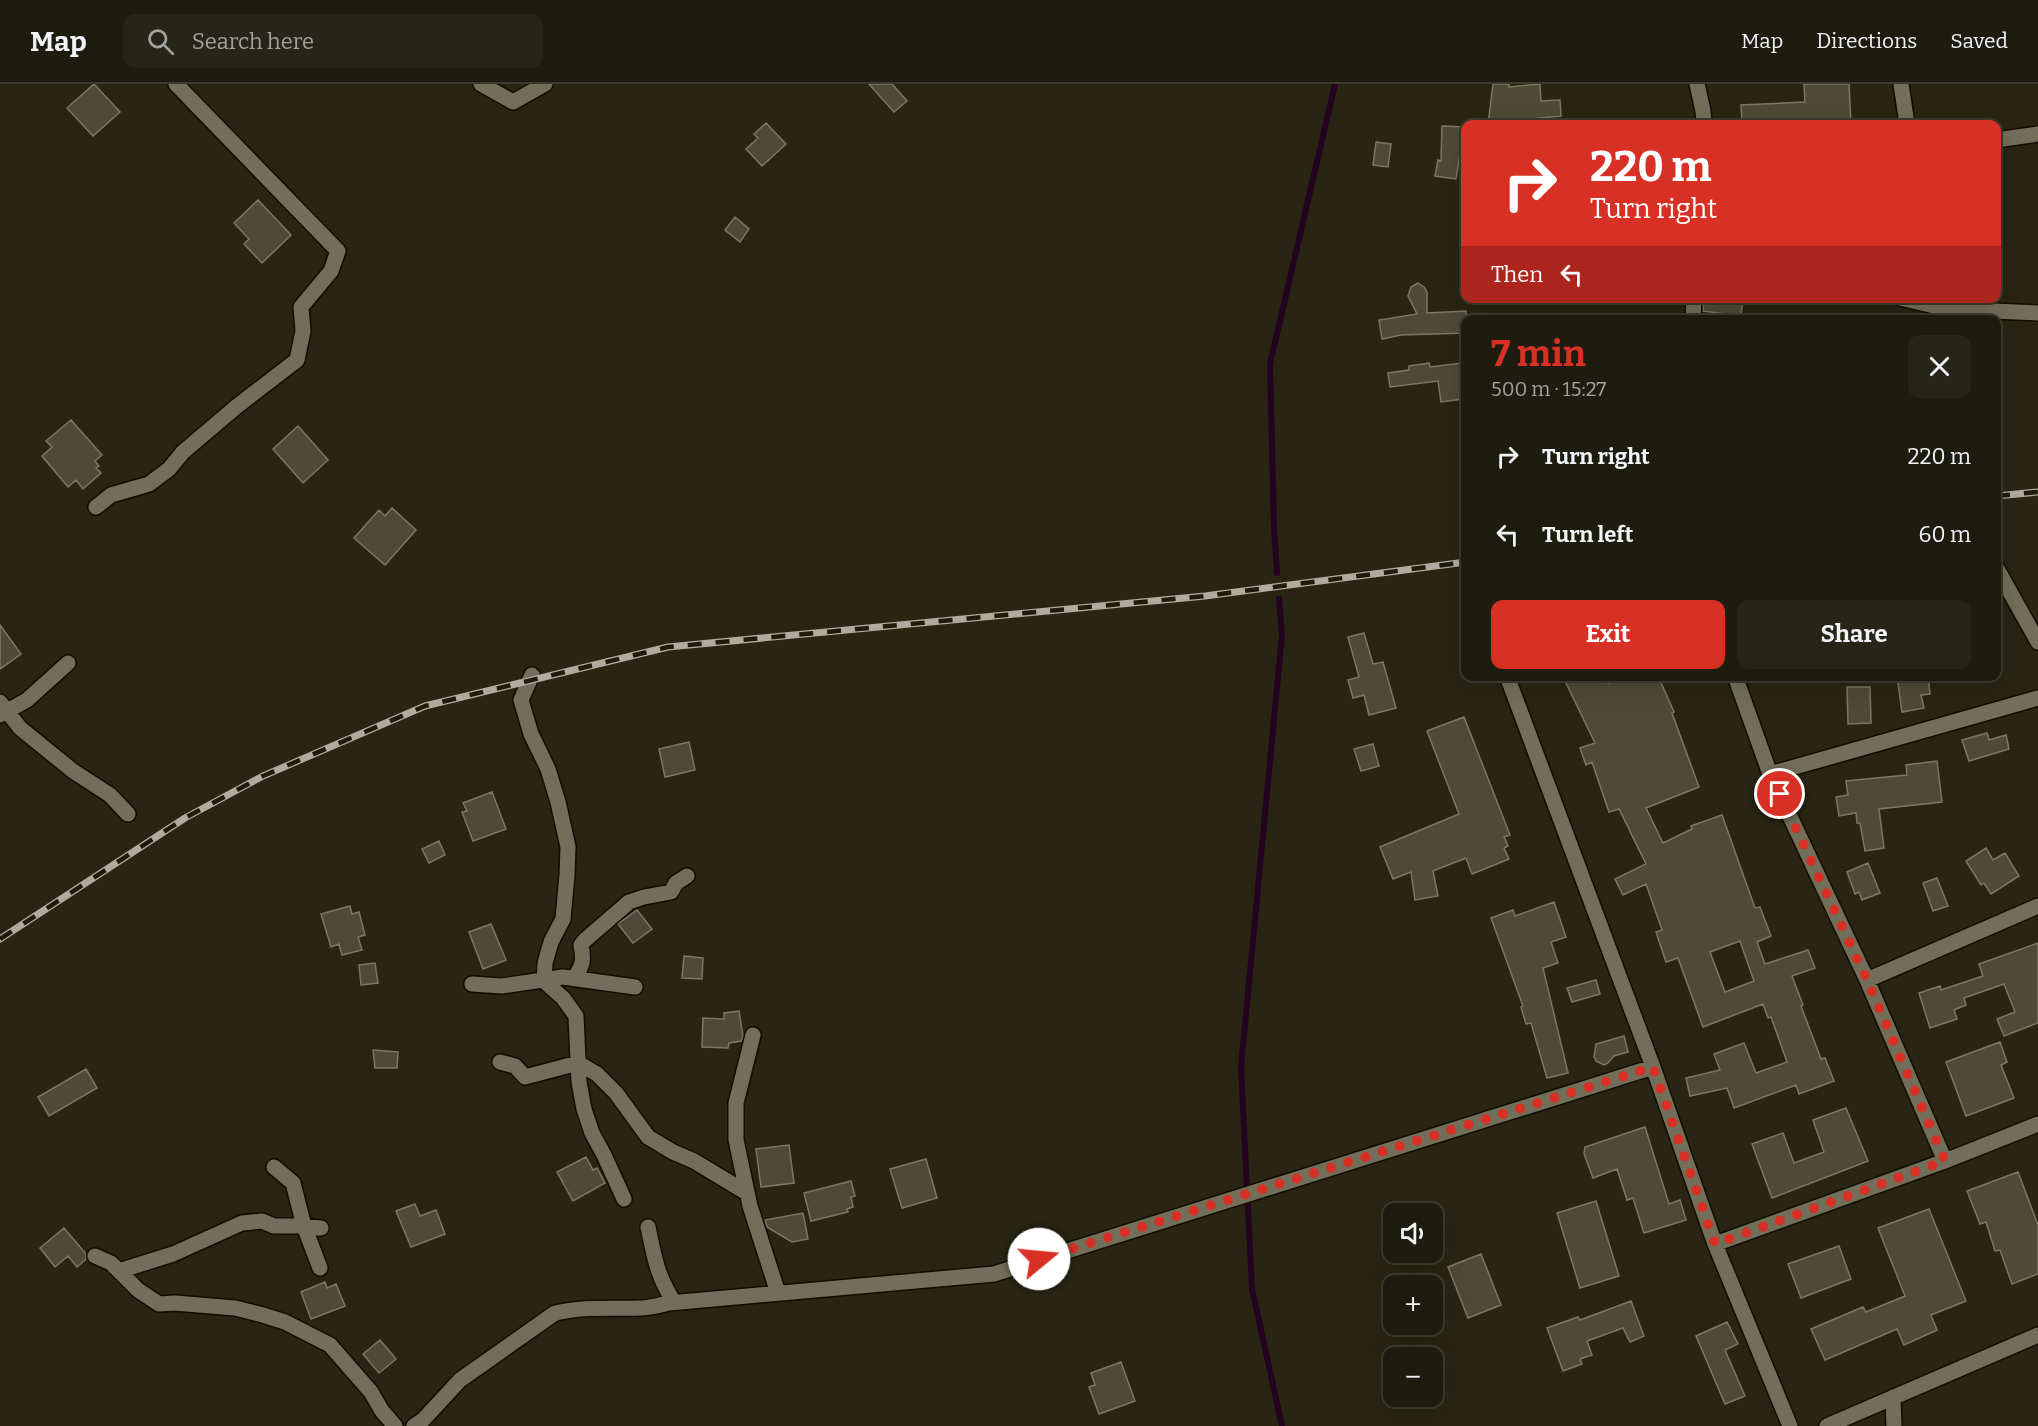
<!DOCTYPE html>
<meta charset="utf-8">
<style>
:root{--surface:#1e1c0e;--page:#262517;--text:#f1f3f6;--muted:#a1a19e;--line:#3c3a2e;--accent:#d93025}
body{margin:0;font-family:Bitter,serif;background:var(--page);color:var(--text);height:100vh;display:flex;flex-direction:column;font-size:22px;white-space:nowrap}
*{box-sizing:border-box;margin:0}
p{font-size:20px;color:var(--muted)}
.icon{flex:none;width:33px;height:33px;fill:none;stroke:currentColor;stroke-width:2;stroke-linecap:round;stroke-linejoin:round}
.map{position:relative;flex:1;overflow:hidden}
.panel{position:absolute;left:1461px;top:231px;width:540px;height:366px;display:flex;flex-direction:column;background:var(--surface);border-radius:12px;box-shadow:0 6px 24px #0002,0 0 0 2px var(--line)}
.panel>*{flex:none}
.hud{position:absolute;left:1461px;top:36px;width:540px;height:183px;border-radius:12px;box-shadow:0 6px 24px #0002,0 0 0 2px var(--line);background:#d93025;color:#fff;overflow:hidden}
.buttons{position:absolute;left:1383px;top:1119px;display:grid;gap:12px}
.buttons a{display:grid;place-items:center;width:60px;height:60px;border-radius:12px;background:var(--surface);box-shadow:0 6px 24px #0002,0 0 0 2px var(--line);font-size:30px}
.pin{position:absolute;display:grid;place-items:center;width:51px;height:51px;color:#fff;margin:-26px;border:3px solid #fff;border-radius:50%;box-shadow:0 2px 6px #0007}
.me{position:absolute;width:66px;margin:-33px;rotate:73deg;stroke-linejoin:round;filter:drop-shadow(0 0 4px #0008)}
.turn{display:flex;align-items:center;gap:21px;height:126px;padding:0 30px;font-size:27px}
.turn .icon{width:78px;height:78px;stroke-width:2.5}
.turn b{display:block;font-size:42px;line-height:51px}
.then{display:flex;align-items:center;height:57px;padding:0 30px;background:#0003;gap:12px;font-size:22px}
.round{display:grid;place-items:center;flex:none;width:63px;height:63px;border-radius:12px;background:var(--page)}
.head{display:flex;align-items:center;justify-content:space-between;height:102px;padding:0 30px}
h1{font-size:36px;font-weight:700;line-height:45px;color:var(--accent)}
.button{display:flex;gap:12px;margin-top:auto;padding:12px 30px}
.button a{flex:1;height:69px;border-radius:12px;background:var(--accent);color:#fff;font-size:24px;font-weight:700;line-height:69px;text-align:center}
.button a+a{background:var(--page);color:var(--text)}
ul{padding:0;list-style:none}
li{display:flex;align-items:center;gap:18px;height:78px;padding:0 30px}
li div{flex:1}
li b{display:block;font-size:22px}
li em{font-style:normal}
header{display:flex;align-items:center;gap:36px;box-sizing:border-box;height:84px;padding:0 30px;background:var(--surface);border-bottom:2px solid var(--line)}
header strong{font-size:28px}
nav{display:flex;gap:33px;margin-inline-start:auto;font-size:21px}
.search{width:420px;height:54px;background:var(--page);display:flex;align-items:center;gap:15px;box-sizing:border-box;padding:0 21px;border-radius:12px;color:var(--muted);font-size:22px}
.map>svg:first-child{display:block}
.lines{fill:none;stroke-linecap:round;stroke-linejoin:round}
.stream{stroke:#240321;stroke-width:6}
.building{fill:#4d4a37;stroke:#7a7862;stroke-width:1.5;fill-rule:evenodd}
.minor-casing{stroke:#110e01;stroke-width:18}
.minor{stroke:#716e59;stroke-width:15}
.rail-casing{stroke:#afac9f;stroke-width:7}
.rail{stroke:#1e1c09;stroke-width:4.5;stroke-dasharray:14;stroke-linecap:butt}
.route{stroke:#d93025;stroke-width:10;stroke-dasharray:0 18}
</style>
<header>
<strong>Map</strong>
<div class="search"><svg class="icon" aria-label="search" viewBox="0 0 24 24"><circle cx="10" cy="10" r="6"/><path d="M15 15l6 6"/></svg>Search here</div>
<nav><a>Map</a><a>Directions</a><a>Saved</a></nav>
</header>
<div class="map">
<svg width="2038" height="1342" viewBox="0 0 2038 1342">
<rect width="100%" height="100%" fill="#282513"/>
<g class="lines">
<path class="stream" d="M 1277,489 L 1274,444 L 1270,280 L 1335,0
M 1279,515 L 1282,551 L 1241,983 L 1252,1205 L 1282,1342"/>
</g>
<path class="building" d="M 94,0 L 120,28 L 93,52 L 67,24 Z
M 869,0 L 892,0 L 907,17 L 894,28 Z
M 1493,0 L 1509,0 L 1509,3 L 1540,0 L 1541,17 L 1560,16 L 1561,32 L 1519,36 L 1518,40 L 1488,40 Z
M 1804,0 L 1849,0 L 1851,40 L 1742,40 L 1741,21 L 1805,18 Z
M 766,39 L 786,60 L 762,82 L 746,65 L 758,54 L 754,50 Z
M 1442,42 L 1466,43 L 1466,71 L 1460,70 L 1456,95 L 1435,92 L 1438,76 L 1441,77 Z
M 1376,58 L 1391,60 L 1388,83 L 1373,81 Z
M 258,116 L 291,151 L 262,179 L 244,160 L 249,155 L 234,139 Z
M 735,133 L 749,145 L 740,158 L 725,146 Z
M 1418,199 L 1424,203 L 1427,208 L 1427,229 L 1466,227 L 1466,249 L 1401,251 L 1382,255 L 1379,236 L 1417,230 L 1408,212 L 1411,203 Z
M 1704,214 L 1743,214 L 1741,232 L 1703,227 Z
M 1429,279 L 1430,283 L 1462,279 L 1464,294 L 1460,295 L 1463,315 L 1441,318 L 1438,297 L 1390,303 L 1388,289 L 1409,286 L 1409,282 Z
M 71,336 L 102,371 L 95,377 L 99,382 L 96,384 L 101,389 L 83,405 L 76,396 L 68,403 L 42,372 L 52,363 L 46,357 Z
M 298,342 L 328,376 L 303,399 L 273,365 Z
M 392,424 L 416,446 L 385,481 L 354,454 L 379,426 L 385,432 Z
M 0,541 L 21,570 L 0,585 Z
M 1364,549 L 1373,580 L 1383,578 L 1396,624 L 1369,631 L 1364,611 L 1353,614 L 1348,596 L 1359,593 L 1348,553 Z
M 1579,592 L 1604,592 L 1608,599 L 1623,592 L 1658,592 L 1674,628 L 1672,629 L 1699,703 L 1646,724 L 1663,759 L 1692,745 L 1691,742 L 1722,731 L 1755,824 L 1760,823 L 1771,852 L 1757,858 L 1765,880 L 1808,866 L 1815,884 L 1792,892 L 1803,921 L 1801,922 L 1821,975 L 1825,974 L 1834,997 L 1799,1010 L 1796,1001 L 1734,1024 L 1727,1004 L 1690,1012 L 1686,994 L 1720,986 L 1714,970 L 1744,959 L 1756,989 L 1787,978 L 1771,933 L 1768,934 L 1763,920 L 1703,943 L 1678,874 L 1666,878 L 1656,848 L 1662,846 L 1646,800 L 1623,811 L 1615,795 L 1646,780 L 1619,725 L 1609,728 L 1592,678 L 1586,681 L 1580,664 L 1595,659 L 1566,599 ZM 1740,857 L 1754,897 L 1725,908 L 1710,868 Z
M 1897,592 L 1928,592 L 1930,610 L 1921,611 L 1924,624 L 1902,628 Z
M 1847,603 L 1870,603 L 1871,639 L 1848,640 Z
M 1464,633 L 1510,751 L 1504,753 L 1508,762 L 1504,764 L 1509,775 L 1472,790 L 1466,774 L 1433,787 L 1438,812 L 1415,816 L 1411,788 L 1393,795 L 1380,763 L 1459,730 L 1427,647 Z
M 1987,649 L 1989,656 L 2006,651 L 2009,665 L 1969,677 L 1962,656 Z
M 689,658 L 695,686 L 665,693 L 659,665 Z
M 1373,660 L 1379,682 L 1361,687 L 1354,665 Z
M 1937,677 L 1942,718 L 1879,725 L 1884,764 L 1865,767 L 1860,739 L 1857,739 L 1856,729 L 1839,732 L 1836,713 L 1848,711 L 1846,697 L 1907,691 L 1906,681 Z
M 492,708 L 506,745 L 473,757 L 462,728 L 467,727 L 463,719 Z
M 439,757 L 445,771 L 429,779 L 422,765 Z
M 1986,764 L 1993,776 L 2005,769 L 2019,792 L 1991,810 L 1984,799 L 1981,801 L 1966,777 Z
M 1868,779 L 1880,809 L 1862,816 L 1859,808 L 1855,810 L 1847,788 Z
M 1937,794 L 1948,822 L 1933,827 L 1923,799 Z
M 1554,818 L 1566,853 L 1551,858 L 1558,879 L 1543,884 L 1568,989 L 1547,994 L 1531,939 L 1526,940 L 1521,923 L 1523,922 L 1491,834 L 1513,826 L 1515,832 Z
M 350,822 L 352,830 L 359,828 L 365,851 L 358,853 L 362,866 L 342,871 L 339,860 L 331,863 L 321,830 Z
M 637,826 L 652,845 L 633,859 L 618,840 Z
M 491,840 L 506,876 L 483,885 L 469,848 Z
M 2038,859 L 2038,939 L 2004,952 L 1997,935 L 2015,928 L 2004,900 L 1964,914 L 1966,921 L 1954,926 L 1957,935 L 1930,944 L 1919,909 L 1940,902 L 1941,906 L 1983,892 L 1979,880 Z
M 684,872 L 703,874 L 702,895 L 682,894 Z
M 375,879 L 378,899 L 361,901 L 359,881 Z
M 1596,896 L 1600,910 L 1572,918 L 1567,904 Z
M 739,927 L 743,952 L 741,957 L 729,959 L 728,964 L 702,963 L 703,934 L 724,935 L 724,929 Z
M 1624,952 L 1628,968 L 1614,972 L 1608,979 L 1604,981 L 1596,977 L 1594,973 L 1596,960 Z
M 2000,958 L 2007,978 L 2001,981 L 2014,1014 L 1966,1032 L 1946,978 Z
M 373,966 L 398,968 L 397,984 L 375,984 Z
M 86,985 L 97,1004 L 49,1032 L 38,1013 Z
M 1846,1024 L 1868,1077 L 1772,1114 L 1752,1060 L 1783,1049 L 1794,1079 L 1824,1068 L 1813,1036 Z
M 1645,1043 L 1669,1120 L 1680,1116 L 1686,1136 L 1644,1149 L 1633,1114 L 1627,1116 L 1617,1085 L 1593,1094 L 1584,1070 L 1585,1063 Z
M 789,1061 L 794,1099 L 761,1103 L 756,1065 Z
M 586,1073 L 593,1086 L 597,1084 L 605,1099 L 573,1117 L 557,1088 Z
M 926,1075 L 937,1114 L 902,1124 L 890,1085 Z
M 2018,1088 L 2038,1141 L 2038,1190 L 2012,1200 L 2000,1166 L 1995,1167 L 1986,1138 L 1980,1140 L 1967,1107 Z
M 851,1097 L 855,1112 L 851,1113 L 853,1123 L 847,1125 L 848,1128 L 811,1137 L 804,1109 Z
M 1596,1117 L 1619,1192 L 1580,1204 L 1557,1129 Z
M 415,1120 L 420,1132 L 436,1126 L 445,1150 L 411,1163 L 396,1127 Z
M 1929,1125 L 1966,1217 L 1931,1231 L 1937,1246 L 1904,1261 L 1897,1245 L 1825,1276 L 1811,1245 L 1863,1223 L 1866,1228 L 1905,1212 L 1878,1144 Z
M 803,1129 L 808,1155 L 792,1158 L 767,1143 L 765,1136 Z
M 64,1144 L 86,1170 L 86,1175 L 77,1183 L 68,1172 L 55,1183 L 40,1164 Z
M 1839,1162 L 1851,1195 L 1801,1214 L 1788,1180 Z
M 1481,1170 L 1501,1221 L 1468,1234 L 1448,1183 Z
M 325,1198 L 327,1204 L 336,1200 L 345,1222 L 311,1235 L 301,1208 Z
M 1631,1217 L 1644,1252 L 1630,1258 L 1623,1244 L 1587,1257 L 1592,1271 L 1580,1275 L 1582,1280 L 1563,1287 L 1547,1244 L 1578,1233 L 1580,1236 Z
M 1727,1238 L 1738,1260 L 1725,1266 L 1745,1312 L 1725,1320 L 1696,1252 Z
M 380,1256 L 396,1275 L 379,1289 L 363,1270 Z
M 1121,1278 L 1135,1317 L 1099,1330 L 1089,1303 L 1095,1301 L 1091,1289 Z"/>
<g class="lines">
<g class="minor-casing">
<path id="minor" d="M 481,0 L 513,18 L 545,0
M 1697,0 L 1703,27 L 1704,40
M 1901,0 L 1907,40
M 1996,56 L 2038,50
M 1900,214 L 1947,225
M 1943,214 L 1947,225 L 2038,229
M 1693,236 L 1694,214
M 96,423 L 111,411 L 149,400 L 169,385 L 183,368 L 236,323 L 297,276 L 303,247 L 301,223 L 331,187 L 338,167 L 176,0
M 1996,483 L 2038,558
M 532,591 L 521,616 L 531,650 L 548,685 L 558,718 L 568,763 L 567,791 L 563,835 L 551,858 L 545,879 L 544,897 L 563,914 L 576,932 L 579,998 L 584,1025 L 592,1049 L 604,1071 L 624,1115
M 1507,592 L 1653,983 L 1715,1160 L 1945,1077 L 2038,1040
M 1735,592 L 1770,690 L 1867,896 L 1945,1077
M 0,618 L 20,644 L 73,687 L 110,711 L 128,730
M 0,631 L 27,616 L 68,579
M 1770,690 L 2038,614
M 574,894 C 583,882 584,876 581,861 L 585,856 L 629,818 L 644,813 L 671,808 L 676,799 L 687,792
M 1867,896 L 2038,822
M 472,900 L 502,902 L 563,893 L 635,903
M 753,951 L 736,1019 L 736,1056 L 750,1122 L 778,1209
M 500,978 L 515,982 L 525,993 L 578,979 L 597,990 L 616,1009 L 648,1053 L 673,1068 L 694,1077 L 747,1109
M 274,1083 L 293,1099 L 304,1142 L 320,1184
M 648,1143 C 654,1172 657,1192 674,1218
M 1715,1160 L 1790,1342
M 95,1172 L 111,1179 L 138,1206 L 159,1220 L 175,1219 L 235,1224 L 263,1231 L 285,1238 L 330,1261 L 371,1308 L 382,1327 L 395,1342
M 119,1187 L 173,1170 L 242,1139 L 262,1137 L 274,1142 L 301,1142 L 321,1144
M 1893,1313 L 1894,1342
M 414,1342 L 423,1336 L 460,1296 L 555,1229 C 584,1222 611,1225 641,1224 C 650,1224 660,1221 669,1219 L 994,1190 L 1653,983
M 1827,1342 L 2038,1251"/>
</g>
<use href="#minor" class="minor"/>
<g class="rail-casing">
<path id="rail" d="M 1996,412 L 2038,408
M 0,855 L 185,734 L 263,692 L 425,622 L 668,563 L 1205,512 L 1466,478"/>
</g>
<use href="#rail" class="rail"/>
</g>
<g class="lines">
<path class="route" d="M 1039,1175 L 1653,983 L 1715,1160 L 1945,1077 L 1867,896 L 1780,710"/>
</g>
</svg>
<div class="buttons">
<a><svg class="icon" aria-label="sound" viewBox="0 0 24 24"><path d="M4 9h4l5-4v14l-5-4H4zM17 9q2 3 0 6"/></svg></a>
<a>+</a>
<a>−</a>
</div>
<div class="pin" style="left:1780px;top:710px;background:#d93025"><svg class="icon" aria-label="arrive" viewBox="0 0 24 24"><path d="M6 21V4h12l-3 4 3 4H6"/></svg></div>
<svg class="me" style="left:1039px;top:1175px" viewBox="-20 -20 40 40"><circle r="19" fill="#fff"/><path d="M0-13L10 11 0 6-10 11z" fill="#d93025"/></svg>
<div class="hud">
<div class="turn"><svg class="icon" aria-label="right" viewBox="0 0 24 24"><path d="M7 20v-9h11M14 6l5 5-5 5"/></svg><div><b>220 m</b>Turn right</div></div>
<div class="then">Then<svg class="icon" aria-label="left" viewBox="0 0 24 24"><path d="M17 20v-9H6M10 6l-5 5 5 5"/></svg></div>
</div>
<section class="panel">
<div class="head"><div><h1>7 min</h1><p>500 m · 15:27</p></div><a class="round"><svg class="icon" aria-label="close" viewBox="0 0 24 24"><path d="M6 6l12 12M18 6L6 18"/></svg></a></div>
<ul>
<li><svg class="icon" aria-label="right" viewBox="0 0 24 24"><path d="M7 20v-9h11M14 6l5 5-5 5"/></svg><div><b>Turn right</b></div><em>220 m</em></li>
<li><svg class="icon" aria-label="left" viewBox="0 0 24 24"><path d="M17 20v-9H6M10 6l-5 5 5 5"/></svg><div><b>Turn left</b></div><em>60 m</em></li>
</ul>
<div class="button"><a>Exit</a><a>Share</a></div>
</section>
</div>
